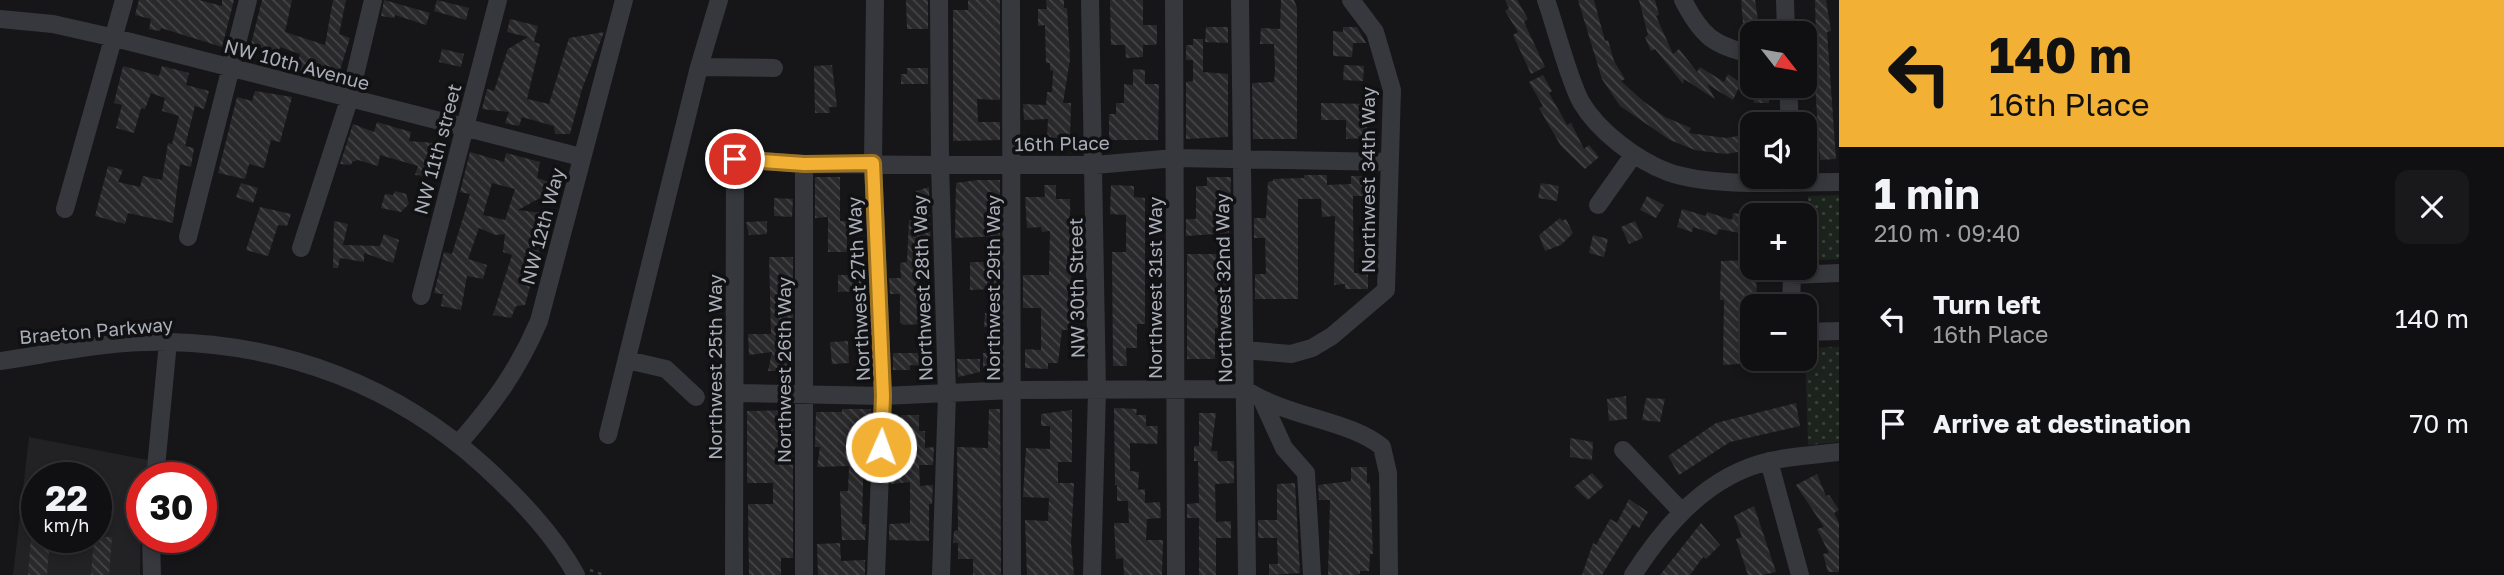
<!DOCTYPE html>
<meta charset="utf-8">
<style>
:root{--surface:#101012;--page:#19191b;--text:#f1f3f6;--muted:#9c9d9f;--line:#303032}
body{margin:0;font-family:"Golos Text",sans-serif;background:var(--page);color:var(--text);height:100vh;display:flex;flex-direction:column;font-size:26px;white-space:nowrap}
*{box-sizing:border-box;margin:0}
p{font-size:23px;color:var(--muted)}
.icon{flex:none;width:38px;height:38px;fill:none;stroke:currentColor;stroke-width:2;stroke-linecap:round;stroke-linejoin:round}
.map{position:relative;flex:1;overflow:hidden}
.sheet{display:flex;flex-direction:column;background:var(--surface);width:665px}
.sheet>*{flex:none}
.banner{background:#f2b134;color:#111;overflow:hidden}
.needle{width:46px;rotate:121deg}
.buttons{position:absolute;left:1740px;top:21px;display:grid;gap:14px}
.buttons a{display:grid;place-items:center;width:77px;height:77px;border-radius:14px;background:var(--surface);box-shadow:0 4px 10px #0003,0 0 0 2px var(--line);font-size:35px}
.speed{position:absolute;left:21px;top:462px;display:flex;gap:14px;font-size:35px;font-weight:700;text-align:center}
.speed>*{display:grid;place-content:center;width:91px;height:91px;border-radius:50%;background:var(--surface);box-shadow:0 4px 10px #0003,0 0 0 2px var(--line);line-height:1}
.speed small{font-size:18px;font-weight:400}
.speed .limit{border:10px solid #d22;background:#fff;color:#111}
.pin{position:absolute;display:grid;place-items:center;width:60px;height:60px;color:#fff;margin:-30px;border:4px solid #fff;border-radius:50%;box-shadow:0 2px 7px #0007}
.me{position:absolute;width:77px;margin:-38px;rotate:2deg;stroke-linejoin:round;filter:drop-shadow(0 0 5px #0008)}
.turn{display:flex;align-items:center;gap:24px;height:147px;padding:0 35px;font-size:32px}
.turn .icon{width:91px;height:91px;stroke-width:2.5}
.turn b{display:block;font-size:49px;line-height:60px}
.round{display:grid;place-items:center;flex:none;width:74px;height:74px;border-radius:14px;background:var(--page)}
.summary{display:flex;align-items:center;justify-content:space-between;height:119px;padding:0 35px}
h1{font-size:42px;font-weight:700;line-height:52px}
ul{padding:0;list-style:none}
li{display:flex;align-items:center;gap:21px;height:105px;padding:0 35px}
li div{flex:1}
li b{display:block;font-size:26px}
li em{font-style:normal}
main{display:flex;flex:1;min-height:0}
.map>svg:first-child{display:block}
.built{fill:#222225;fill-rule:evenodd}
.park{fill:url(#park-dots)}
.building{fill:url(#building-back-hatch);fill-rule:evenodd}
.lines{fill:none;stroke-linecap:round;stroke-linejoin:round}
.path{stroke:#3d3f44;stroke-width:2.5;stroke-dasharray:3.5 5;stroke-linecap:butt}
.minor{stroke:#37383d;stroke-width:18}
.route-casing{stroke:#9d7322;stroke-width:18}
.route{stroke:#f2b134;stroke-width:12}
.labels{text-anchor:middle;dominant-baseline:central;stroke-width:7;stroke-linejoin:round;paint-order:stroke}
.street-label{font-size:19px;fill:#a8adb8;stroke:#111113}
</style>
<main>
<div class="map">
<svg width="1839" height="575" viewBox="0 0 1839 575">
<defs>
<pattern id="park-dots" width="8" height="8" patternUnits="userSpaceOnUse" patternTransform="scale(1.75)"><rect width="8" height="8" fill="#1c231d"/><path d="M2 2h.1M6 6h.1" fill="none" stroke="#3a403c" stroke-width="1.8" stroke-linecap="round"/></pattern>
<pattern id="building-back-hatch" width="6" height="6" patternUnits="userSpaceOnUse" patternTransform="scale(1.75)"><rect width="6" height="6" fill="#29292c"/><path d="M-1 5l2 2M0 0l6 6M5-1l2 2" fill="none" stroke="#454548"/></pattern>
</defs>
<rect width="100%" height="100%" fill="#161618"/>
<path class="built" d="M 29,437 L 148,460 L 147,478 L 142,478 L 140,575 L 13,575 ZM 37,478 L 96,478 L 96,537 L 37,537 Z"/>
<path class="park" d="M 1839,195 L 1839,259 L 1812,260 L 1808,196 Z
M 1839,347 L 1839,442 L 1808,445 L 1805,348 Z"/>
<path class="building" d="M 139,0 L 199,0 L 222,6 L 222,0 L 234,0 L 222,47 L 161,28 L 160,31 L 149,29 L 151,19 L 135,15 Z
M 262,0 L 292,0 L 285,32 L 325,45 L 333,0 L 346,0 L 339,34 L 350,38 L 339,73 L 325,69 L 322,78 L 296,70 L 300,54 L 280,47 L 275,63 L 264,60 L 267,52 L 250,48 Z
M 384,0 L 430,13 L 426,25 L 395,15 L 394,18 L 381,16 Z
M 437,0 L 469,8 L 466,20 L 434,11 Z
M 906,0 L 928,0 L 928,29 L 907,29 Z
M 968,0 L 1000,0 L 1000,100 L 977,99 L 978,122 L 1000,122 L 1000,140 L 953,141 L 953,10 L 968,10 Z
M 1046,0 L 1064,0 L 1064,8 L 1067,8 L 1070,59 L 1063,103 L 1071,103 L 1070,138 L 1047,138 L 1048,119 L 1024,120 L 1023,104 L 1046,105 L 1047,92 L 1052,92 L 1053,71 L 1050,70 L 1050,63 L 1046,63 L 1045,25 L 1038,26 L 1038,9 L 1047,9 Z
M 1110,0 L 1143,0 L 1143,25 L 1157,25 L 1157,41 L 1156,45 L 1143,45 L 1143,57 L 1126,58 L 1125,45 L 1111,45 Z
M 1281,0 L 1294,0 L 1297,8 L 1297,139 L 1253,139 L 1252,83 L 1274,82 L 1275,71 L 1274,44 L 1260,44 L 1261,28 L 1280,29 Z
M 1505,0 L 1517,0 L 1528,19 L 1524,22 L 1545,67 L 1531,74 L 1513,35 L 1518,32 L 1505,11 L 1509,8 Z
M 1578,0 L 1594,0 L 1605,41 L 1608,40 L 1614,61 L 1625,79 L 1621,81 L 1643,101 L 1665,117 L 1691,128 L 1689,133 L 1726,138 L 1743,135 L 1745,151 L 1725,154 L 1695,150 L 1670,140 L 1620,106 L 1602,79 Z
M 1639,0 L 1655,0 L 1659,15 L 1656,16 L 1673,54 L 1679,49 L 1697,72 L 1700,67 L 1724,82 L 1728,74 L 1741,83 L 1733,100 L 1707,84 L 1715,99 L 1684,79 L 1683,84 L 1655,49 L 1651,51 L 1645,37 L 1648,35 Z
M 1741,0 L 1755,0 L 1760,33 L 1744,35 Z
M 1815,0 L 1826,0 L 1831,31 L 1827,32 L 1836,159 L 1820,160 L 1812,39 L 1816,38 Z
M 510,19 L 538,26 L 534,42 L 540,44 L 527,99 L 549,104 L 569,38 L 604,32 L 582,89 L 570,134 L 555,134 L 554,126 L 522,117 L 519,126 L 505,123 L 509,112 L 482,109 L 487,89 L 494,91 L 508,49 L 528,37 L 507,32 Z
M 1206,27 L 1228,27 L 1228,43 L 1205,42 Z
M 1343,27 L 1357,27 L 1366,43 L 1353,43 L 1352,57 L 1333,56 L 1333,31 L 1343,32 Z
M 1193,39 L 1203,39 L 1203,72 L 1228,74 L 1228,137 L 1186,139 L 1186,82 L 1193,81 L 1193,60 L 1186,60 L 1186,45 L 1193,45 Z
M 442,49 L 464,54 L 461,67 L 439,62 Z
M 832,65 L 837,107 L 829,107 L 830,113 L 815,113 L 814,66 Z
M 1344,65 L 1364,66 L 1363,81 L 1343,80 Z
M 123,66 L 159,76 L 162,66 L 189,73 L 186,85 L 209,91 L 204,109 L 195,106 L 185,146 L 194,148 L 191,167 L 180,164 L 173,223 L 128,213 L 125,224 L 95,216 L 108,166 L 123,170 L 118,182 L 140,187 L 143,176 L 162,180 L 168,143 L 172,144 L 179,116 L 162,111 L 165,98 L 151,93 L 145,109 L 141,108 L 134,133 L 116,128 L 122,105 L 114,103 Z
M 907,68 L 928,68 L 928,84 L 901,84 L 901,74 L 907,74 Z
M 1133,69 L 1145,70 L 1145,84 L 1159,84 L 1158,140 L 1109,140 L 1109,114 L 1116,114 L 1116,103 L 1124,103 L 1124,84 L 1133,85 Z
M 1543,75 L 1552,91 L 1549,93 L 1567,125 L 1571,123 L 1584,149 L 1589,145 L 1599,157 L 1585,169 L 1561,146 L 1539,108 L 1543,106 L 1529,82 Z
M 1753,86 L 1769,86 L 1769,103 L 1754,103 Z
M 255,91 L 292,97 L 280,142 L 271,140 L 264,168 L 249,164 L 245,179 L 218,173 L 237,97 L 252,101 Z
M 1321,103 L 1367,104 L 1367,138 L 1346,139 L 1346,120 L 1321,120 Z
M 377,122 L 411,132 L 409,141 L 434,143 L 426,176 L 415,175 L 418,166 L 380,155 L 378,166 L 358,160 L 352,162 L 351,165 L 340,164 L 353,124 L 374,132 Z
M 470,152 L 504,162 L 506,153 L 540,162 L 537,178 L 562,186 L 518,210 L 550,214 L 525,305 L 516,306 L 511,318 L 493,315 L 512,255 L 503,252 L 505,234 L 495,235 L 479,228 L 468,259 L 487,265 L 483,279 L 467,276 L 461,310 L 441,306 L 443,294 L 434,293 L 444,252 L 452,254 L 466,208 L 470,194 L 460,192 ZM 492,183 L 515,189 L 505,220 L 483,215 Z
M 1304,175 L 1327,175 L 1327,185 L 1351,184 L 1351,176 L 1369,176 L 1370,196 L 1353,196 L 1353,209 L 1354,273 L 1368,273 L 1368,289 L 1345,289 L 1345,284 L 1334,285 L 1335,216 L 1322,217 L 1321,199 L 1298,199 L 1298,299 L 1255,299 L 1255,274 L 1266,274 L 1265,238 L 1254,238 L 1254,218 L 1266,218 L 1268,182 L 1273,181 L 1273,179 L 1304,178 Z
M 815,177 L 840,177 L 840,221 L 861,221 L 861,234 L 847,234 L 847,252 L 828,252 L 828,217 L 815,218 Z
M 1207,177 L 1231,177 L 1229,233 L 1186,236 L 1186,219 L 1196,219 L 1196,186 L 1207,186 Z
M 978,180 L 1000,180 L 1000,236 L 955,238 L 956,183 Z
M 241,183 L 258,188 L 253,203 L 236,197 Z
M 1541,183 L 1559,186 L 1557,201 L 1538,198 Z
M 1044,185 L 1056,185 L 1056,199 L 1070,199 L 1072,330 L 1062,330 L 1058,363 L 1048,363 L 1048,369 L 1025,368 L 1025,349 L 1041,350 L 1041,308 L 1023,308 L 1023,275 L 1049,275 L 1050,231 L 1042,232 L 1041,227 L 1027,228 L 1025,197 L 1045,197 Z
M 1111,185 L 1134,186 L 1134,197 L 1145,198 L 1145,324 L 1137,324 L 1137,348 L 1126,348 L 1127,366 L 1113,366 L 1112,252 L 1126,252 L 1126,215 L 1110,214 Z
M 929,187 L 931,256 L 918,255 L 919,324 L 904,325 L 900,322 L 900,294 L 890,294 L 889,278 L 901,278 L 900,263 L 907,262 L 909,220 L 917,220 L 916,191 Z
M 395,191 L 406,194 L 409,204 L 401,212 L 381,208 L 385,194 L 393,195 Z
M 1647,196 L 1664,205 L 1656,218 L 1640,210 Z
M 774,198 L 793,199 L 792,217 L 774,216 Z
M 260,207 L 291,214 L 287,226 L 278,225 L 268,256 L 246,250 Z
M 1682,209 L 1706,216 L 1707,212 L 1732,220 L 1733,213 L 1749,216 L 1745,234 L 1719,229 L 1717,235 L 1693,227 L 1692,232 L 1677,227 Z
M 1560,218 L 1562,221 L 1566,219 L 1573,233 L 1561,245 L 1545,251 L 1539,235 Z
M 334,221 L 348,224 L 343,245 L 380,246 L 384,234 L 399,240 L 393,263 L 364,253 L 364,262 L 340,258 L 338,268 L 333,268 Z
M 767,221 L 767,234 L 749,235 L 746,222 Z
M 1635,221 L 1643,238 L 1629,244 L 1621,227 Z
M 1593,235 L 1608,239 L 1604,257 L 1589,253 Z
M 1187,254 L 1217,254 L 1221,261 L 1227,262 L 1229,329 L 1215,328 L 1215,359 L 1187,359 Z
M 769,257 L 793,257 L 793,371 L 768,371 L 772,352 L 749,355 L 748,334 L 771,334 Z
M 1752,260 L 1752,268 L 1756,268 L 1757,306 L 1752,306 L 1752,363 L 1723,365 L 1724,300 L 1720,300 L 1721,261 Z
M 970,262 L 987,262 L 987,274 L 1000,274 L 1000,327 L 984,327 L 985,313 L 989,313 L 990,289 L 970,290 Z
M 838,275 L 863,275 L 864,291 L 838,292 Z
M 848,341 L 849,363 L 832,364 L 830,342 Z
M 918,349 L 934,350 L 933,366 L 910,365 L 910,370 L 893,370 L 893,353 L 918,353 Z
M 1000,352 L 1000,368 L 983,368 L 983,353 Z
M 957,359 L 980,359 L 980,372 L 958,377 Z
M 1626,396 L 1627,419 L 1609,421 L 1607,399 Z
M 1646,398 L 1665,399 L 1660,422 L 1642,420 Z
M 1796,403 L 1800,426 L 1730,442 L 1679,475 L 1668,456 L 1716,423 Z
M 1114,408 L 1137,409 L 1136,415 L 1146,415 L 1146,426 L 1158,426 L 1157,444 L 1130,443 L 1130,471 L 1139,472 L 1138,490 L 1145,489 L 1145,503 L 1160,502 L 1161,518 L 1147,519 L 1146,540 L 1163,540 L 1162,575 L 1124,575 L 1123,558 L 1116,559 L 1114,523 L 1129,523 L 1128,501 L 1117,501 L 1117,485 L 1115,485 Z
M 842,409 L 871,409 L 870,429 L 865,429 L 864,446 L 862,524 L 866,524 L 865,540 L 842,540 L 840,491 L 848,491 L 849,466 L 817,467 L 820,447 L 815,447 L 816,412 L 842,412 Z
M 989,409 L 1000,409 L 1001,575 L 973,575 L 973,559 L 958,559 L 958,543 L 953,543 L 954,531 L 958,530 L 957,447 L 988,448 Z
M 793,410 L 793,558 L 781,558 L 781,575 L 749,575 L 748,504 L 773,504 L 773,483 L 747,483 L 747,411 Z
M 1072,410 L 1072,462 L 1058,462 L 1058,483 L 1074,483 L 1071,543 L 1074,575 L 1027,575 L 1025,520 L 1048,521 L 1049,498 L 1023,497 L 1026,448 L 1050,449 L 1050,426 L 1041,426 L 1041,414 Z
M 1199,413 L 1216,413 L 1211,451 L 1217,451 L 1218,461 L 1234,461 L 1234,483 L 1215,484 L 1216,522 L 1231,521 L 1231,538 L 1216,538 L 1216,575 L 1199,575 L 1199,518 L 1187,518 L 1187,504 L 1199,503 L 1198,461 L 1194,461 L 1194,446 L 1199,446 Z
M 901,415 L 919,415 L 919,431 L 925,431 L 925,448 L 934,447 L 933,465 L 919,465 L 920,486 L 933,485 L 932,504 L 929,504 L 929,541 L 889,540 L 889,524 L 910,523 L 910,482 L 891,484 L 892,469 L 905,468 Z
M 1570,438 L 1593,442 L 1592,460 L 1570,457 Z
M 1351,467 L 1367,467 L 1367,483 L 1370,483 L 1373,554 L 1370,554 L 1369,571 L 1360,571 L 1360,574 L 1355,575 L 1328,575 L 1330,500 L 1319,500 L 1318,485 L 1351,481 Z
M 1592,473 L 1604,486 L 1588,500 L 1574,487 Z
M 1817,474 L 1826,496 L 1829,495 L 1839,510 L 1834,513 L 1839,523 L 1839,572 L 1828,572 L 1823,554 L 1829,553 L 1817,529 L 1824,527 L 1796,485 Z
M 1295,483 L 1300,573 L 1269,575 L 1269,564 L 1278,564 L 1277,538 L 1258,538 L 1258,520 L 1277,520 L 1277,484 Z
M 1629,499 L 1648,512 L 1639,528 L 1633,524 L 1602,575 L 1582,575 L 1593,543 L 1596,545 L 1610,519 L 1617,523 Z
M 1754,506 L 1776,572 L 1762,575 L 1748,575 L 1736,539 L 1742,537 L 1734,516 Z
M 1701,523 L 1720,545 L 1706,559 L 1703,557 L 1690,575 L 1660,575 Z
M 31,537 L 50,537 L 47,575 L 28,575 Z
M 94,537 L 112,537 L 109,575 L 91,575 Z
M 840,543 L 841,561 L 865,560 L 865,575 L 818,575 L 817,544 Z"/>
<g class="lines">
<path class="path" d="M 590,570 L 604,575"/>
<path class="minor" d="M 875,0 L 873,163 L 883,396 L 876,575
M 939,0 L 940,165 L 947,394 L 941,575
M 1011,0 L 1012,575
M 1090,0 L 1097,391 L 1092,575
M 1174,0 L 1176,575
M 1240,0 L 1247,575
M 1546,0 C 1556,28 1568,78 1581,102 C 1598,131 1636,160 1668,172 C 1712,188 1791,182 1839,182
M 1683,0 C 1701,35 1713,46 1752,54
M 1785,0 L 1786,33
M 0,19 L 53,24 L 115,38 L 581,157
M 699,67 L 774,68
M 1788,86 L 1790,124
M 1598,205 L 1634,154
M 65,209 L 124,0
M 188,237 L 248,0
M 301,248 L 349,100 L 373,0
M 421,296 L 498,0
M 1791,306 L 1792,275 L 1839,273
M 1804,332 L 1839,331
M 1245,350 L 1291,354 L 1312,348 L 1332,336 L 1386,290 L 1392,90 L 1375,32 L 1351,0
M 627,360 L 666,369 L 696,397
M 0,361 C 55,353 113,340 169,342 C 288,345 396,386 484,466 C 518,497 554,534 576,575
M 736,393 L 883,396 L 1013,390 L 1245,389 C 1285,417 1350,420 1382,447 L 1388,473 L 1389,575
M 1263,402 L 1284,448 L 1306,473 L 1312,575
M 608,435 L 699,67 L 719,0
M 459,443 C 494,403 518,370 539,321 L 624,0
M 1623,450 L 1682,512
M 1769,461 L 1800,575
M 155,478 L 168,342
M 151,537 L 152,575
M 734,575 L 735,159 L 804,164 L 940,165 L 1095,165 L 1175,158 L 1390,162
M 804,575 L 804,164
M 1633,575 C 1666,524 1708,475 1770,461 C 1792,456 1816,455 1839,452"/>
</g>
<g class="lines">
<g class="route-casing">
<path id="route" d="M 735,159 L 804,164 L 873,163 L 883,396 L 881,447"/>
</g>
<use href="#route" class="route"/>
</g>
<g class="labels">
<g class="street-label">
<text transform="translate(297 64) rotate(15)">NW 10th Avenue</text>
<text transform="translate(1062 143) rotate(-1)">16th Place</text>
<text transform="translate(437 149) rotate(-75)">NW 11th street</text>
<text transform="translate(1367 180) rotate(-90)">Northwest 34th Way</text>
<text transform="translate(542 226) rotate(-75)">NW 12th Way</text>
<text transform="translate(922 288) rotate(-92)">Northwest 28th Way</text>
<text transform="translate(992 288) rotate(-90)">Northwest 29th Way</text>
<text transform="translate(1076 288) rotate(-91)">NW 30th Street</text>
<text transform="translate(1154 288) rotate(-90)">Northwest 31st Way</text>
<text transform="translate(1223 288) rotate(-91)">Northwest 32nd Way</text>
<text transform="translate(858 289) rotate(-93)">Northwest 27th Way</text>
<text transform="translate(96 330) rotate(-5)">Braeton Parkway</text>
<text transform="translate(714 367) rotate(-90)">Northwest 25th Way</text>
<text transform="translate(783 370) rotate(-90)">Northwest 26th Way</text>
</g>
</g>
</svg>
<div class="buttons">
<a><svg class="needle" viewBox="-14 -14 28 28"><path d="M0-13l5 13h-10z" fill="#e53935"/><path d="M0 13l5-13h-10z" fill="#9c9d9f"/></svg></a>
<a><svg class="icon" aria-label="sound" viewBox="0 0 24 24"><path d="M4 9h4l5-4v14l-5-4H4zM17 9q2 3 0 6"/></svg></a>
<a>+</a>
<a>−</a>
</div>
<div class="speed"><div>22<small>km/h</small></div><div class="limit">30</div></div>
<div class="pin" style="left:735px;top:159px;background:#d93025"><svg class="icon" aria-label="arrive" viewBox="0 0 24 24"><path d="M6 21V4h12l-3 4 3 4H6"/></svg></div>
<svg class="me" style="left:881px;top:447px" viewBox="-20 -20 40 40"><circle r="17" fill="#f2b134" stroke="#fff" stroke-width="3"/><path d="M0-11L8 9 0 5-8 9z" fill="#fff"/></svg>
</div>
<section class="sheet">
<div class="banner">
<div class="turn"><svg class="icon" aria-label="left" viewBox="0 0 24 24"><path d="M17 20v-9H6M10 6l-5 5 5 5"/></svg><div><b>140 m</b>16th Place</div></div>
</div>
<div class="summary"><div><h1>1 min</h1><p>210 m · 09:40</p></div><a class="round"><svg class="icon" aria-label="close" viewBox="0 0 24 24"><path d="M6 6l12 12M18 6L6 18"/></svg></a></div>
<ul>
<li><svg class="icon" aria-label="left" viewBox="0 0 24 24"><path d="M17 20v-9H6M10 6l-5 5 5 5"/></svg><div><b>Turn left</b><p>16th Place</p></div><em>140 m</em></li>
<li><svg class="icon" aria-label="arrive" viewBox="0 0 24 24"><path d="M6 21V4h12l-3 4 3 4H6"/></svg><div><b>Arrive at destination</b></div><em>70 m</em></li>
</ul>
</section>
</main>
